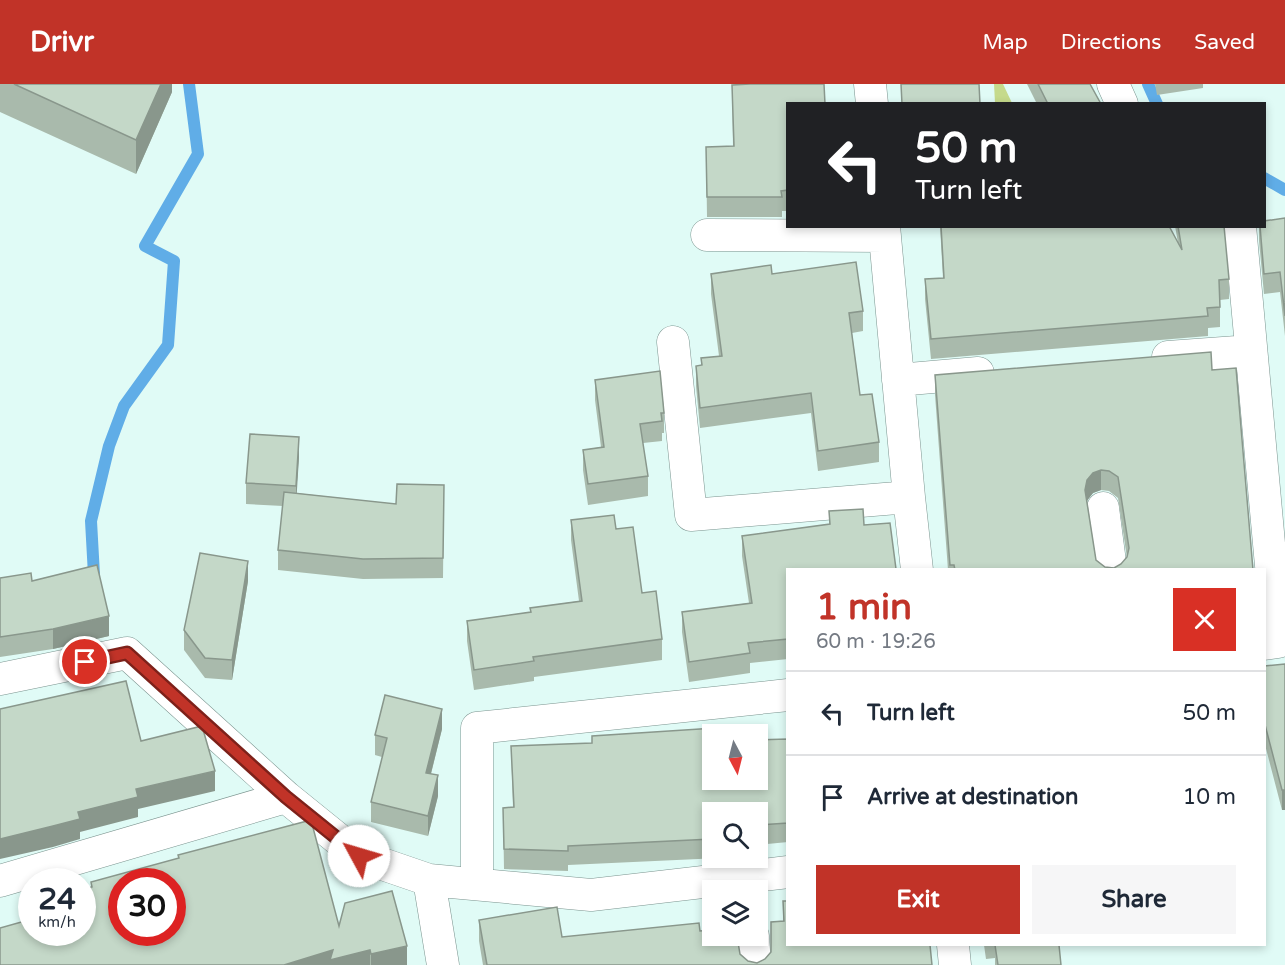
<!DOCTYPE html>
<meta charset="utf-8">
<style>
:root{--surface:#fff;--page:#f6f6f7;--text:#1f2937;--muted:#747a83;--line:#e0e1e3;--accent:#c13328}
body{margin:0;font-family:"Varela Round",sans-serif;background:var(--page);color:var(--text);height:100vh;display:flex;flex-direction:column;font-size:22px;white-space:nowrap}
*{box-sizing:border-box;margin:0}
p{font-size:20px;color:var(--muted)}
.icon{flex:none;width:33px;height:33px;fill:none;stroke:currentColor;stroke-width:2;stroke-linecap:round;stroke-linejoin:round}
.map{position:relative;flex:1;overflow:hidden}
.sheet{position:absolute;left:786px;top:484px;width:480px;height:378px;display:flex;flex-direction:column;background:var(--surface);border-radius:0px;box-shadow:0 3px 9px #0003}
.sheet>*{flex:none}
.guide{position:absolute;left:786px;top:18px;width:480px;height:126px;border-radius:0px;box-shadow:0 3px 9px #0003;background:#202124;color:#fff;overflow:hidden}
.needle{width:39px;rotate:173deg}
.fabs{position:absolute;left:702px;top:640px;display:grid;gap:12px}
.fabs a{display:grid;place-items:center;width:66px;height:66px;border-radius:0px;background:var(--surface);box-shadow:0 3px 9px #0003;font-size:30px}
.speed{position:absolute;left:18px;top:784px;display:flex;gap:12px;font-size:30px;font-weight:700;text-align:center}
.speed>*{display:grid;place-content:center;width:78px;height:78px;border-radius:50%;background:var(--surface);box-shadow:0 3px 9px #0003;line-height:1}
.speed small{font-size:15px;font-weight:400}
.speed .limit{border:9px solid #d22;background:#fff;color:#111}
.pin{position:absolute;display:grid;place-items:center;width:51px;height:51px;color:#fff;margin:-26px;border:3px solid #fff;border-radius:50%;box-shadow:0 2px 6px #0007}
.me{position:absolute;width:66px;margin:-33px;rotate:309deg;stroke-linejoin:round;filter:drop-shadow(0 0 4px #0008)}
.turn{display:flex;align-items:center;gap:21px;height:126px;padding:0 30px;font-size:27px}
.turn .icon{width:78px;height:78px;stroke-width:2.5}
.turn b{display:block;font-size:42px;line-height:51px}
.round{display:grid;place-items:center;flex:none;width:63px;height:63px;border-radius:0px;background:var(--page)}
.summary{display:flex;align-items:center;justify-content:space-between;height:102px;padding:0 30px}
h1{font-size:36px;font-weight:700;line-height:45px;color:var(--accent)}
.cta{display:flex;gap:12px;margin-top:auto;padding:12px 30px}
.cta a{flex:1;height:69px;border-radius:0px;background:var(--accent);color:#fff;font-size:24px;font-weight:700;line-height:69px;text-align:center}
.cta a+a{background:var(--page);color:var(--text)}
ul{padding:0;list-style:none}
li{display:flex;align-items:center;gap:18px;height:84px;padding:0 30px;border-top:2px solid var(--line)}
li div{flex:1}
li b{display:block;font-size:22px}
li em{font-style:normal}
header{display:flex;align-items:center;gap:36px;box-sizing:border-box;height:84px;padding:0 30px;background:var(--accent);color:#fff}
header strong{font-size:28px}
nav{display:flex;gap:33px;margin-inline-start:auto;font-size:21px}
.map>svg:first-child{display:block}
.green{fill:#c5da8b}
.lines{fill:none;stroke-linecap:round;stroke-linejoin:round}
.stream{stroke:#60ade7;stroke-width:12}
.street-casing{stroke:#7b948f;stroke-width:33}
.street{stroke:#fff;stroke-width:32}
.wall{fill:#a9baac;fill-rule:evenodd}
.shaded-wall{fill:#89978c}
.building{fill:#c4d8c8;stroke:#89978c;stroke-width:1.5;fill-rule:evenodd}
.route-casing{stroke:#7d211a;stroke-width:15}
.route{stroke:#c13328;stroke-width:10}
</style>
<header>
<strong>Drivr</strong>
<nav><a>Map</a><a>Directions</a><a>Saved</a></nav>
</header>
<div class="map">
<svg width="1285" height="881" viewBox="0 0 1285 881">
<rect width="100%" height="100%" fill="#e0fbf6"/>
<path class="green" d="M 994,0 L 1003,0 L 1012,19 L 995,19 Z"/>
<g class="lines">
<path class="stream" d="M 1148,0 L 1157,20
M 1264,94 L 1285,106
M 94,491 L 91,437 L 109,362 L 124,322 L 168,261 L 174,177 L 145,162 L 198,70 L 189,0"/>
<g class="street-casing">
<path id="street" d="M 870,0 L 872,20
M 1113,0 L 1122,20
M 884,142 L 909,413
M 1240,142 L 1278,558 L 1264,560
M 707,151 L 885,152
M 673,258 L 691,431 L 909,413 L 917,486
M 1168,273 L 1251,267
M 898,296 L 978,289
M 1103,424 L 1111,486
M 0,595 L 127,569 L 286,713
M 429,796 L 591,811 L 788,788
M 0,797 L 286,713 L 359,772 L 429,796 L 443,881
M 477,800 L 477,644 L 788,611
M 753,852 L 755,881
M 953,861 L 955,881"/>
</g>
<use href="#street" class="street"/>
</g>
<path class="wall" d="M 0,0 L 172,0 L 172,8 L 136,90 L 0,28 Z
M 749,0 L 824,0 L 788,20 L 788,127 L 782,127 L 782,133 L 707,133 L 706,63 L 733,62 L 732,1 Z
M 1027,0 L 1090,0 L 1101,20 L 1037,20 Z
M 1155,0 L 1203,0 L 1203,4 L 1157,11 Z
M 1285,134 L 1285,252 L 1280,208 L 1264,210 L 1259,157 L 1259,142 L 1264,142 Z
M 940,142 L 1169,142 L 1178,159 L 1175,142 L 1224,142 L 1229,195 L 1229,215 L 1220,216 L 1220,243 L 1208,244 L 1208,252 L 931,275 L 925,215 L 925,195 L 943,194 Z
M 711,190 L 772,190 L 863,227 L 863,247 L 852,249 L 860,311 L 879,358 L 879,378 L 818,387 L 811,329 L 700,344 L 696,302 L 696,282 L 701,281 L 701,274 L 719,272 L 711,210 Z
M 1212,286 L 1253,486 L 948,486 L 935,311 L 935,291 ZM 1101,406 L 1109,407 L 1118,414 L 1127,474 L 1121,480 L 1114,484 L 1105,483 L 1096,476 L 1087,416 L 1093,409 Z
M 595,296 L 664,329 L 664,349 L 662,349 L 662,357 L 643,359 L 648,392 L 648,412 L 588,421 L 583,386 L 583,366 L 601,363 L 595,316 Z
M 299,373 L 296,409 L 396,420 L 444,401 L 443,494 L 363,495 L 278,486 L 278,466 L 283,422 L 246,420 L 246,399 Z
M 829,427 L 864,441 L 890,439 L 896,486 L 788,486 L 788,575 L 750,579 L 750,589 L 689,598 L 682,548 L 682,528 L 749,519 L 742,472 L 742,452 L 829,440 Z
M 571,436 L 616,445 L 662,555 L 662,576 L 534,593 L 534,597 L 474,606 L 467,557 L 467,537 L 530,528 L 530,524 L 579,517 L 571,456 Z
M 0,494 L 32,497 L 109,552 L 53,565 L 0,573 Z
M 248,497 L 232,596 L 205,594 L 184,566 L 184,546 Z
M 1285,580 L 1282,726 L 1264,657 L 1264,582 Z
M 442,645 L 431,690 L 438,712 L 428,752 L 371,738 L 371,718 L 382,673 L 375,671 L 375,651 Z
M 788,655 L 788,758 L 758,761 L 758,729 L 712,729 L 712,774 L 720,774 L 568,781 L 568,787 L 504,785 L 503,724 L 513,723 L 511,662 L 712,696 Z
M 178,771 L 339,842 L 407,881 L 0,881 L 32,849 L 91,803 L 91,798 L 178,775 Z
M 783,817 L 932,881 L 483,881 L 479,857 L 479,836 L 562,853 L 700,847 L 740,870 L 748,877 L 757,879 L 765,875 L 771,868 L 783,837 Z
M 984,861 L 1059,861 L 1061,881 L 995,881 L 995,874 L 986,875 Z"/>
<path class="shaded-wall" d="M 161,0 L 172,0 L 172,8 L 136,90 L 136,56 Z
M 299,353 L 299,373 L 296,422 L 296,402 Z
M 1101,386 L 1101,406 L 1093,409 L 1087,417 L 1085,406 L 1087,396 L 1093,389 Z
M 248,477 L 248,497 L 232,596 L 232,576 Z
M 109,532 L 109,552 L 53,565 L 53,545 Z
M 442,625 L 442,645 L 426,709 L 426,689 Z
M 215,687 L 215,707 L 138,725 L 138,733 L 80,748 L 80,755 L 53,763 L 0,775 L 0,755 L 78,728 L 136,705 Z
M 438,691 L 438,712 L 428,752 L 428,732 Z
M 1282,706 L 1285,706 L 1285,726 L 1282,726 Z
M 407,862 L 407,881 L 371,881 L 371,870 Z
M 333,866 L 370,866 L 370,881 L 284,881 Z"/>
<path class="building" d="M 14,0 L 161,0 L 136,56 Z
M 750,0 L 824,0 L 825,20 L 788,20 L 788,106 L 781,107 L 782,113 L 707,113 L 706,63 L 734,62 L 732,1 Z
M 901,0 L 979,0 L 980,20 L 902,20 Z
M 1038,0 L 1090,0 L 1101,20 L 1048,20 Z
M 1285,134 L 1285,232 L 1280,188 L 1264,190 L 1260,142 L 1264,142 L 1264,137 Z
M 941,142 L 1169,142 L 1182,166 L 1178,142 L 1224,142 L 1229,195 L 1219,196 L 1220,223 L 1207,224 L 1208,232 L 931,255 L 925,195 L 944,194 Z
M 856,178 L 863,227 L 849,229 L 860,311 L 872,310 L 879,358 L 818,367 L 811,309 L 700,324 L 696,282 L 702,281 L 701,274 L 722,272 L 711,190 L 771,181 L 772,190 Z
M 1211,268 L 1212,286 L 1236,284 L 1253,486 L 955,486 L 954,481 L 950,481 L 935,291 ZM 1101,386 L 1109,387 L 1118,393 L 1129,464 L 1127,473 L 1121,480 L 1114,484 L 1105,483 L 1096,476 L 1085,406 L 1087,396 L 1093,389 Z
M 660,287 L 664,329 L 661,329 L 662,337 L 640,340 L 648,392 L 588,400 L 583,366 L 604,363 L 595,296 Z
M 250,350 L 299,353 L 296,402 L 246,399 Z
M 397,400 L 444,401 L 443,474 L 363,475 L 278,466 L 284,408 L 396,420 Z
M 863,425 L 864,441 L 890,439 L 896,485 L 788,486 L 788,555 L 748,559 L 750,569 L 689,578 L 682,528 L 752,519 L 742,452 L 830,440 L 829,427 Z
M 614,431 L 616,445 L 633,443 L 642,509 L 656,507 L 662,555 L 533,573 L 534,577 L 474,586 L 467,537 L 531,528 L 530,524 L 582,517 L 571,436 Z
M 200,469 L 248,477 L 232,576 L 205,574 L 184,546 Z
M 97,481 L 109,532 L 53,545 L 0,553 L 0,494 L 31,489 L 32,497 Z
M 1285,580 L 1285,706 L 1282,706 L 1264,637 L 1264,582 Z
M 126,597 L 141,657 L 202,642 L 215,687 L 136,705 L 138,713 L 78,728 L 80,735 L 53,742 L 0,755 L 0,625 Z
M 385,611 L 442,625 L 426,689 L 438,691 L 428,732 L 371,718 L 387,654 L 375,651 Z
M 746,642 L 747,651 L 712,651 L 712,696 L 758,696 L 758,656 L 788,655 L 788,739 L 758,741 L 758,729 L 712,729 L 712,755 L 568,762 L 568,767 L 504,765 L 503,724 L 514,723 L 511,662 L 592,659 L 592,652 Z
M 311,736 L 339,842 L 345,819 L 392,807 L 407,862 L 371,870 L 370,866 L 330,876 L 333,866 L 284,881 L 0,881 L 0,844 L 32,835 L 32,849 L 82,849 L 82,805 L 92,803 L 91,798 L 179,774 L 178,771 ZM 122,798 L 172,798 L 172,849 L 122,849 Z
M 783,817 L 788,817 L 788,861 L 930,861 L 932,881 L 487,881 L 479,836 L 557,823 L 562,853 L 699,839 L 700,847 L 712,846 L 712,852 L 737,852 L 740,870 L 748,877 L 757,879 L 765,875 L 771,868 L 771,838 L 784,837 Z
M 995,861 L 1059,861 L 1061,881 L 998,881 Z"/>
<g class="lines">
<g class="route-casing">
<path id="route" d="M 85,578 L 127,569 L 286,713 L 359,772"/>
</g>
<use href="#route" class="route"/>
</g>
</svg>
<div class="fabs">
<a><svg class="needle" viewBox="-14 -14 28 28"><path d="M0-13l5 13h-10z" fill="#e53935"/><path d="M0 13l5-13h-10z" fill="#747a83"/></svg></a>
<a><svg class="icon" aria-label="search" viewBox="0 0 24 24"><circle cx="10" cy="10" r="6"/><path d="M15 15l6 6"/></svg></a>
<a><svg class="icon" aria-label="layers" viewBox="0 0 24 24"><path d="M12 4l9 5-9 5-9-5zM3 14l9 5 9-5"/></svg></a>
</div>
<div class="speed"><div>24<small>km/h</small></div><div class="limit">30</div></div>
<div class="pin" style="left:85px;top:578px;background:#d93025"><svg class="icon" aria-label="arrive" viewBox="0 0 24 24"><path d="M6 21V4h12l-3 4 3 4H6"/></svg></div>
<svg class="me" style="left:359px;top:772px" viewBox="-20 -20 40 40"><circle r="19" fill="#fff"/><path d="M0-13L10 11 0 6-10 11z" fill="#c13328"/></svg>
<div class="guide">
<div class="turn"><svg class="icon" aria-label="left" viewBox="0 0 24 24"><path d="M17 20v-9H6M10 6l-5 5 5 5"/></svg><div><b>50 m</b>Turn left</div></div>
</div>
<section class="sheet">
<div class="summary"><div><h1>1 min</h1><p>60 m · 19:26</p></div><a class="round" style="background:#d93025;color:#fff"><svg class="icon" aria-label="close" viewBox="0 0 24 24"><path d="M6 6l12 12M18 6L6 18"/></svg></a></div>
<ul>
<li><svg class="icon" aria-label="left" viewBox="0 0 24 24"><path d="M17 20v-9H6M10 6l-5 5 5 5"/></svg><div><b>Turn left</b></div><em>50 m</em></li>
<li><svg class="icon" aria-label="arrive" viewBox="0 0 24 24"><path d="M6 21V4h12l-3 4 3 4H6"/></svg><div><b>Arrive at destination</b></div><em>10 m</em></li>
</ul>
<div class="cta"><a>Exit</a><a>Share</a></div>
</section>
</div>
